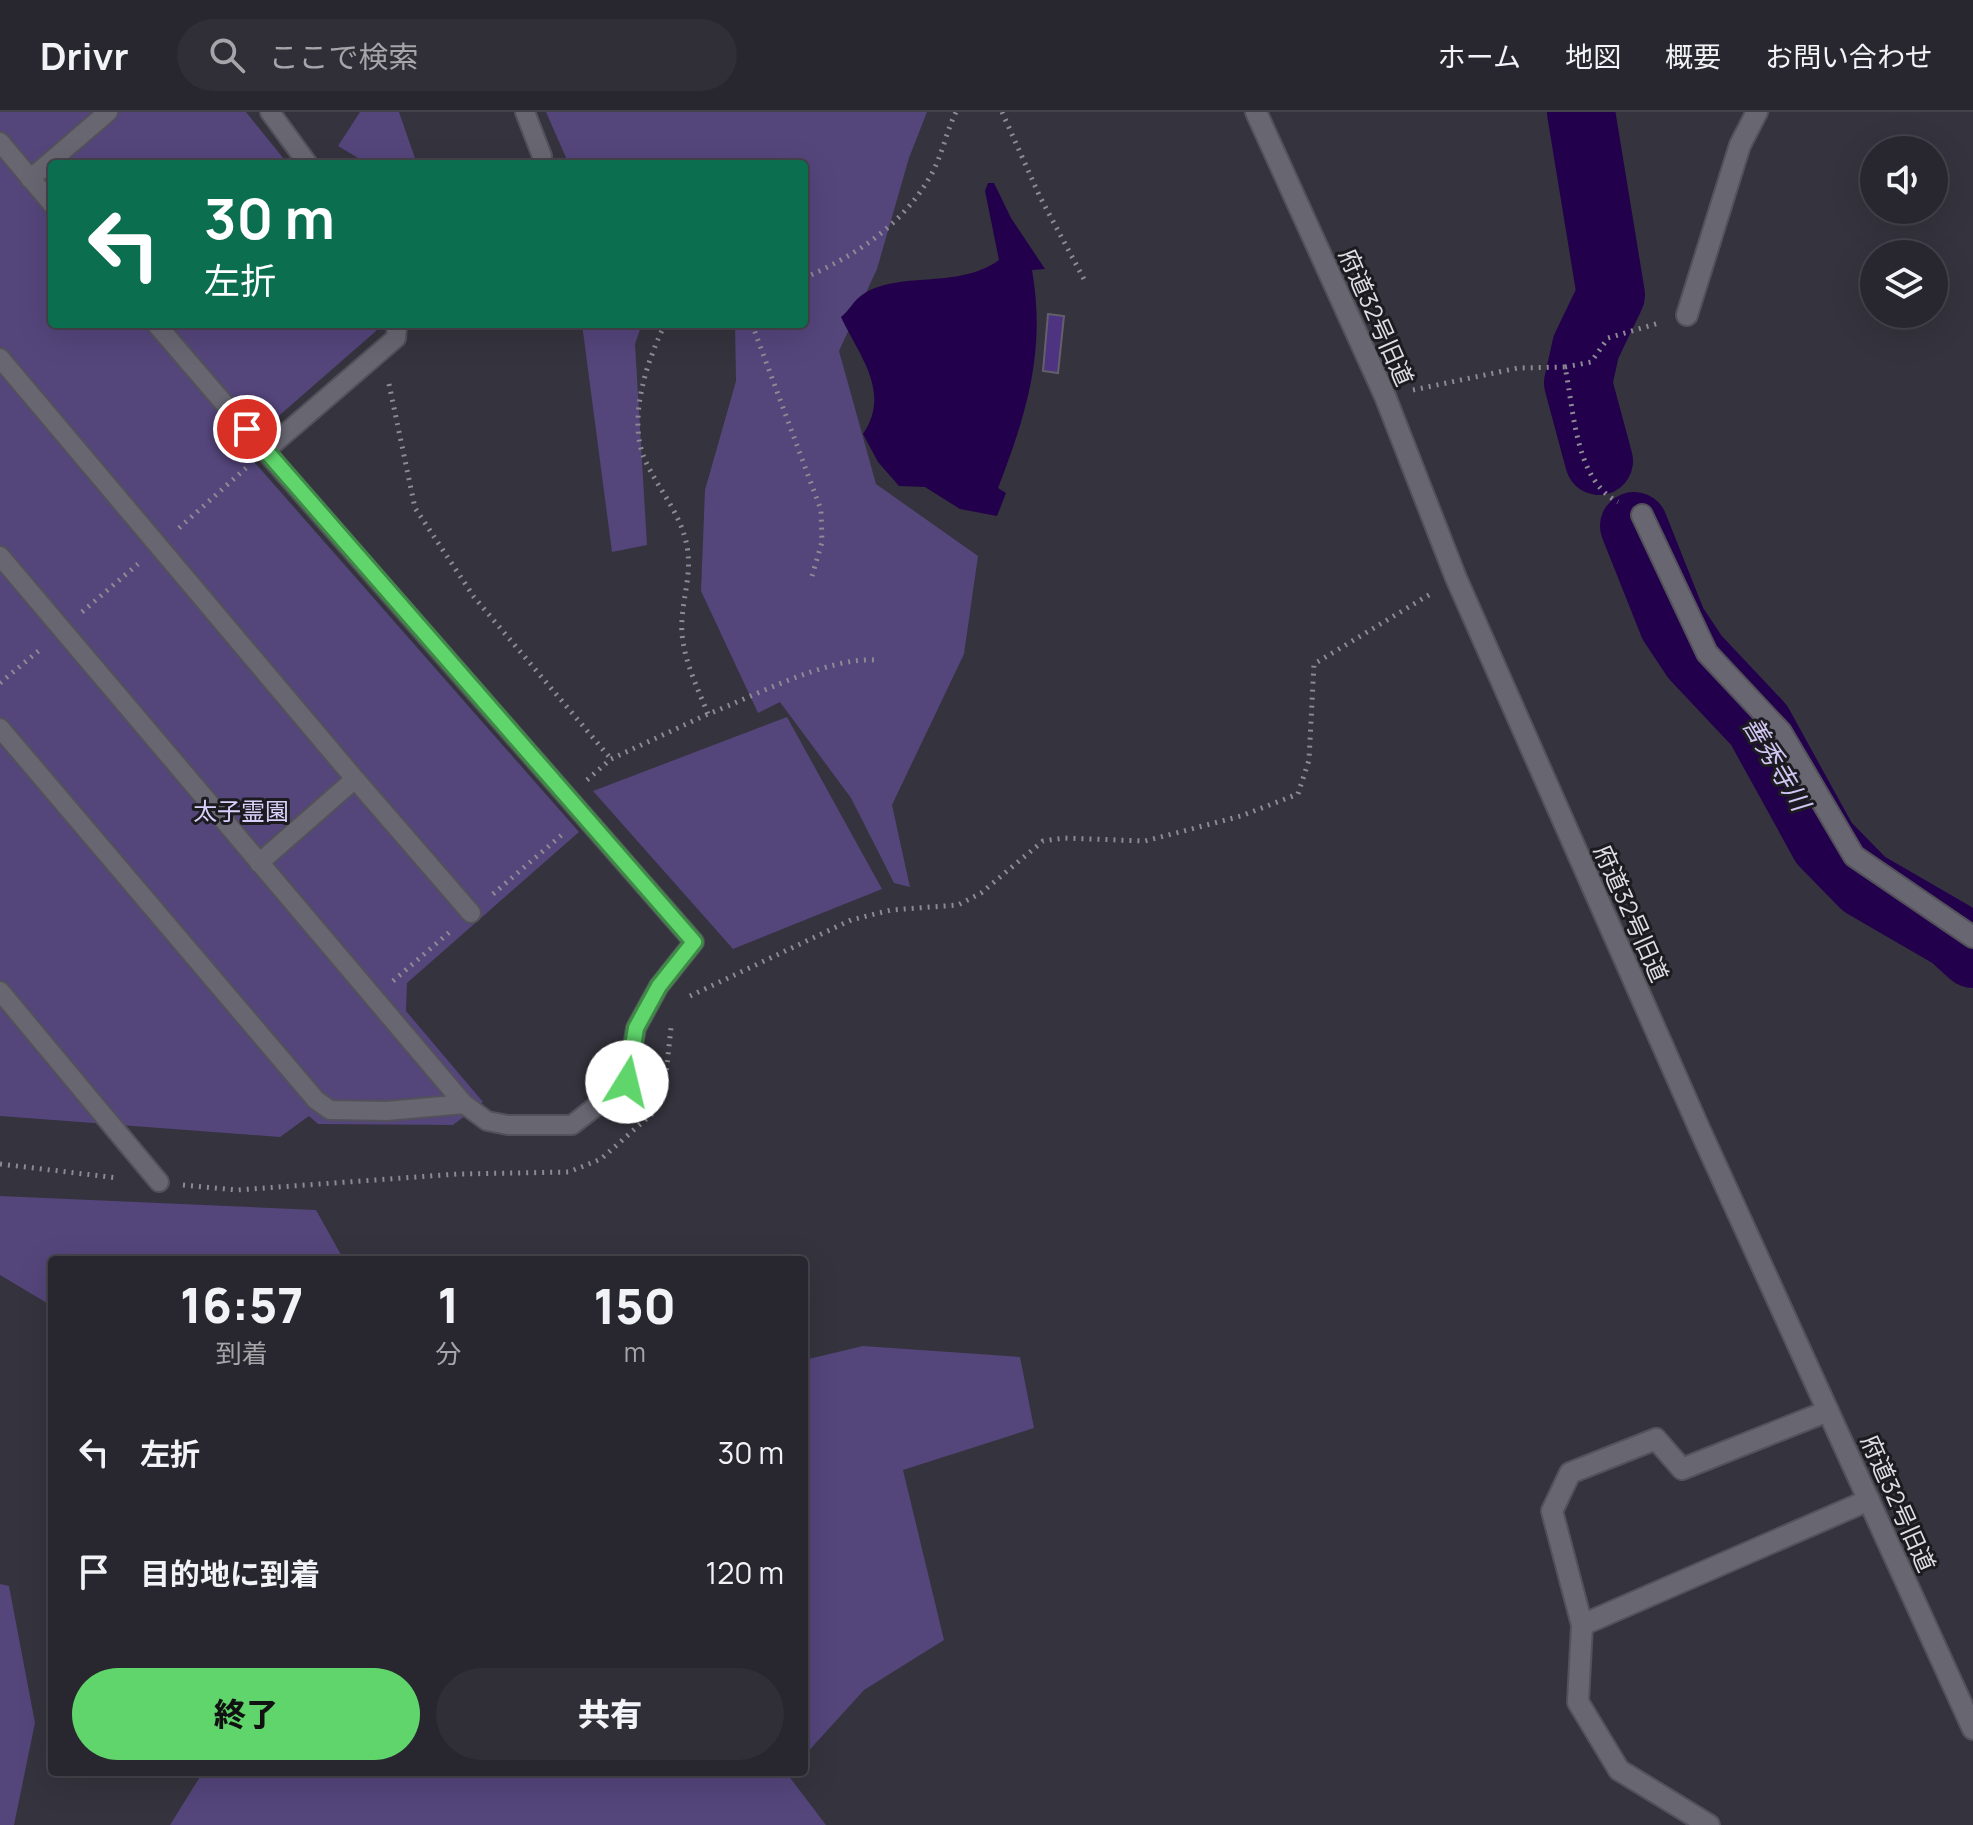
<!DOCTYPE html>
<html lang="ja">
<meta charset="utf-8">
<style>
:root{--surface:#28262e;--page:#302e36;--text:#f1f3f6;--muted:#a5a5aa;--line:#44434a;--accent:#5fd56b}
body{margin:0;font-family:Manrope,"Noto Sans JP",sans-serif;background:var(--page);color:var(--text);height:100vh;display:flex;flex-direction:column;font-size:30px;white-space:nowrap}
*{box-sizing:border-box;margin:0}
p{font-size:26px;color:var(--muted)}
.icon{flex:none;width:44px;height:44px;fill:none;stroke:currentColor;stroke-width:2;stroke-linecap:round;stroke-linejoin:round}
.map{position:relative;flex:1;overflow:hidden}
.panel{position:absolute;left:48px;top:1144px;width:760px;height:520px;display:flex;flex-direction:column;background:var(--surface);border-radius:8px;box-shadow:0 8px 32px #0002,0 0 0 2px var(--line)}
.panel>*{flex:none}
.top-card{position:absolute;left:48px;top:48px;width:760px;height:168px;border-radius:8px;box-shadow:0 8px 32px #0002,0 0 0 2px var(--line);background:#0b6e4f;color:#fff;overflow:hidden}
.fabs{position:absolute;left:1860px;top:24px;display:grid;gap:16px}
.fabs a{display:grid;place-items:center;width:88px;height:88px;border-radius:50%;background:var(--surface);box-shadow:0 8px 32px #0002,0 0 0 2px var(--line);font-size:40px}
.pin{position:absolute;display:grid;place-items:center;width:68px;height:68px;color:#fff;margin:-34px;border:4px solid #fff;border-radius:50%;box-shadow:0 2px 8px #0007}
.me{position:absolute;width:88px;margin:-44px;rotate:9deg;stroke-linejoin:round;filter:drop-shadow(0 0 6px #0008)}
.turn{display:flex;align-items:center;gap:28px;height:168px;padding:0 24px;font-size:36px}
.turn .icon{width:104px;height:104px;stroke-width:2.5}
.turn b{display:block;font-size:56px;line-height:68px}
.eta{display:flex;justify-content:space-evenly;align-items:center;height:136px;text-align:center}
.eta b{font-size:48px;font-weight:800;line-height:56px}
.cta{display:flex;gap:16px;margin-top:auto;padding:16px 24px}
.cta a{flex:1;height:92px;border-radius:48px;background:var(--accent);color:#111;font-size:32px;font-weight:800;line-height:92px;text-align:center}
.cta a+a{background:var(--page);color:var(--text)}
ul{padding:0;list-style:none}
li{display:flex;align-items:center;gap:24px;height:120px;padding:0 24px}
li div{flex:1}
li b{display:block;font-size:30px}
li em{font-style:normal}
header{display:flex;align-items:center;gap:48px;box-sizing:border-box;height:112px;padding:0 40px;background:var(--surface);border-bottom:2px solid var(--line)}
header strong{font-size:38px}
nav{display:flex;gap:44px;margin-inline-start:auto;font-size:28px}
.search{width:560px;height:72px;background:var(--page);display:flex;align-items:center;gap:20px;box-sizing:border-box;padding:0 28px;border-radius:44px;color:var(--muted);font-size:30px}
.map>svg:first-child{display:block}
.green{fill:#54457b}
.water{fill:#22004b}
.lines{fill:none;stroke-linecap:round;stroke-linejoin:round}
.river{stroke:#22004b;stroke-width:68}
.building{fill:#4d3380;stroke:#62606b;stroke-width:2}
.service-casing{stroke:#53515a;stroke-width:22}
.minor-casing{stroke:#53515a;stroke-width:24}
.tertiary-casing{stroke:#53515a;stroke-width:24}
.path{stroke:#8c8a93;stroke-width:5;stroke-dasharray:2 6;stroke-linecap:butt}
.service{stroke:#686671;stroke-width:18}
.minor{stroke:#686671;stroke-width:20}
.tertiary{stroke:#686671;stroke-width:20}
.route-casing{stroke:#3e8a46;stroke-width:20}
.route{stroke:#5fd56b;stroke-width:14}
.labels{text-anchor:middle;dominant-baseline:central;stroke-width:6;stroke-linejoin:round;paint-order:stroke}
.street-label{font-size:24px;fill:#dfdde4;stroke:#1c1b20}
.park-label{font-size:24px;fill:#dad0fc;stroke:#1c1b20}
.water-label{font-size:26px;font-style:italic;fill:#d1c6f3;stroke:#1c1b20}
</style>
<header>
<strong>Drivr</strong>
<div class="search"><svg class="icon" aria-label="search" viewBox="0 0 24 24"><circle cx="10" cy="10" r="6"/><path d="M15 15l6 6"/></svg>ここで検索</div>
<nav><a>ホーム</a><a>地図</a><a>概要</a><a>お問い合わせ</a></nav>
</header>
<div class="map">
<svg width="1973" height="1713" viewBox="0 0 1973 1713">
<rect width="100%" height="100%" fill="#35333d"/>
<path class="green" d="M 0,0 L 246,0 L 288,52 L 52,52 L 52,212 L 376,212 L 376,219 L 242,336 L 579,720 L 407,871 L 406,899 L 483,990 L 453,1013 L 318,1012 L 309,1004 L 280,1025 L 0,1004 Z
M 360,0 L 399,0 L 417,52 L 368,52 L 338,34 Z
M 546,0 L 927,0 L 909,46 L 877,157 L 839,239 L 876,372 L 978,444 L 964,542 L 892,693 L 910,775 L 894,771 L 851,686 L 780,590 L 758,601 L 701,479 L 705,378 L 736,269 L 735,212 L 804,212 L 804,52 L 562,52 L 567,48 Z
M 582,212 L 642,212 L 635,232 L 647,433 L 612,440 Z
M 787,605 L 882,777 L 733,837 L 593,679 Z
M 0,1084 L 316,1098 L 344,1148 L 52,1148 L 52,1194 L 0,1163 Z
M 863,1234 L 1020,1245 L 1034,1316 L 903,1358 L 944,1528 L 864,1578 L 804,1644 L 804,1248 Z
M 0,1472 L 9,1474 L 35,1611 L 14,1713 L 0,1713 Z
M 203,1660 L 790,1660 L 788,1663 L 826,1713 L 170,1713 Z"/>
<path class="water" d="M 988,71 L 994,71 L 1011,106 L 1045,157 L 1032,158 C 1046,238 1027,301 998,376 L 1006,381 L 997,404 L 960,397 L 925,375 L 899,374 L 878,350 L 863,322 C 892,280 858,242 841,205 C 849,199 854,188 862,183 C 898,158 958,178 999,148 L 985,79 Z"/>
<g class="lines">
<path class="river" d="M 1581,0 L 1611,183 L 1586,235 L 1578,271 L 1599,349
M 1634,414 L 1673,512 L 1695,545 L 1759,613 L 1824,731 L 1864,772 L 1952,823 L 1973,842"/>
</g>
<path class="building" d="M 1048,202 L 1064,204 L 1058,261 L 1043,259 Z"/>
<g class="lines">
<g class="service-casing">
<path id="service" d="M 270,0 L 308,52
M 525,0 L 542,44
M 0,30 L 52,92
M 30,67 L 108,0
M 156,212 L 265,339 L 396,226 L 397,212
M 0,246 L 355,667 L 259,751
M 0,444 L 464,992 L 487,1009 L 508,1013 L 572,1013 L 627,970 L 636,916 L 659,874 L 694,830 L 265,339
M 0,616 L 316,988 L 330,998 L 387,999 L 464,992
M 355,667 L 471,801
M 0,879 L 159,1070"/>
</g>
<g class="minor-casing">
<path id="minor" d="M 1687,203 L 1740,33 L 1757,0
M 1642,403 L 1707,541 L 1781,620 L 1854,744 L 1973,825
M 1582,1513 L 1869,1388
M 1709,1713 L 1619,1658 L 1578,1590 L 1582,1513 L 1552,1399 L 1570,1361 L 1656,1327 L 1682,1357 L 1828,1299"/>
</g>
<g class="tertiary-casing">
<path id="tertiary" d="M 1256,0 L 1385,284 L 1456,466 L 1699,1016 L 1973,1617"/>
</g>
<path class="path" d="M 1002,0 L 1040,85 L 1085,169
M 804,166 C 855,144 903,113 931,63 C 942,44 946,20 956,0
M 665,212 C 647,249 627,307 645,348 C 659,379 685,406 688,442 C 691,468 680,495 682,521 C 684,549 698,577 708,602 C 755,584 827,545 876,548
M 752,212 L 821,398 L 822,430 L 812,464
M 1565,255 L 1591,250 L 1608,226 L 1659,211
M 389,272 L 415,396 L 474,485 L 611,647
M 1413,278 L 1518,256 L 1565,255 C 1574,298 1575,368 1618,390
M 179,416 L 246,356
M 82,500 L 138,452
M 0,571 L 42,536
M 587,668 L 611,647 L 708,602
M 493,782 L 564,721
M 393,869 L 452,818
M 690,884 L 851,808 L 891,798 L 958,793 L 981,781 L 1043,729 L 1064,726 L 1145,729 L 1241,704 L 1298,682 L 1309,648 L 1314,552 L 1432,481
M 0,1052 L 118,1066
M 183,1073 L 237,1078 L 458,1062 L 569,1060 L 601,1047 L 654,1000 L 666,962 L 671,916"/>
<use href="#service" class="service"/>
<use href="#minor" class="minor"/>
<use href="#tertiary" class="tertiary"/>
</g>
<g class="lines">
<g class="route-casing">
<path id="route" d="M 247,317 L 694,830 L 659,874 L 636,916 L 627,970"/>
</g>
<use href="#route" class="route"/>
</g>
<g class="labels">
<g class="street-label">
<text transform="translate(1377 205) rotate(66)">府道32号旧道</text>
<text transform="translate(1632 801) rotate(66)">府道32号旧道</text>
<text transform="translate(1899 1391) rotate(66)">府道32号旧道</text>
</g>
<g class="park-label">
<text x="241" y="698">太子霊園</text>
</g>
<g class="water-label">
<text transform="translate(1777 651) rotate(59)">善秀寺川</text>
</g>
</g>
</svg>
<div class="fabs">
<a><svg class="icon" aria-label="sound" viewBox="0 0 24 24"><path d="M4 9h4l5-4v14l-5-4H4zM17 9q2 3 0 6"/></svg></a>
<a><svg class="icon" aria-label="layers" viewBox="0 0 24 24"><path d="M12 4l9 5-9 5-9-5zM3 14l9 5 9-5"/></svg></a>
</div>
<div class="pin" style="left:247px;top:317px;background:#d93025"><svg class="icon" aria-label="arrive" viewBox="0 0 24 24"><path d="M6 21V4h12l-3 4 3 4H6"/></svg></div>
<svg class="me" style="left:627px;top:970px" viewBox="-20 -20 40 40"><circle r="19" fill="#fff"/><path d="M0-13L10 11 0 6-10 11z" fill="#5fd56b"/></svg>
<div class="top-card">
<div class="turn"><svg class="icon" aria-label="left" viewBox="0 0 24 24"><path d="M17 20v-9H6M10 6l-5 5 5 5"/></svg><div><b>30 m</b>左折</div></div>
</div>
<section class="panel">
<div class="eta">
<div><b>16:57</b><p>到着</p></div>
<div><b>1</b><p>分</p></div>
<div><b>150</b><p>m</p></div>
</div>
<ul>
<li><svg class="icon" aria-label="left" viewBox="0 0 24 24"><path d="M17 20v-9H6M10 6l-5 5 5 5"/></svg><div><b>左折</b></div><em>30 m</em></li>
<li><svg class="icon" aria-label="arrive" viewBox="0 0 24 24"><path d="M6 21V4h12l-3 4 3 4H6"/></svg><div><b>目的地に到着</b></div><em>120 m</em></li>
</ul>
<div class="cta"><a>終了</a><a>共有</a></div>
</section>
</div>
